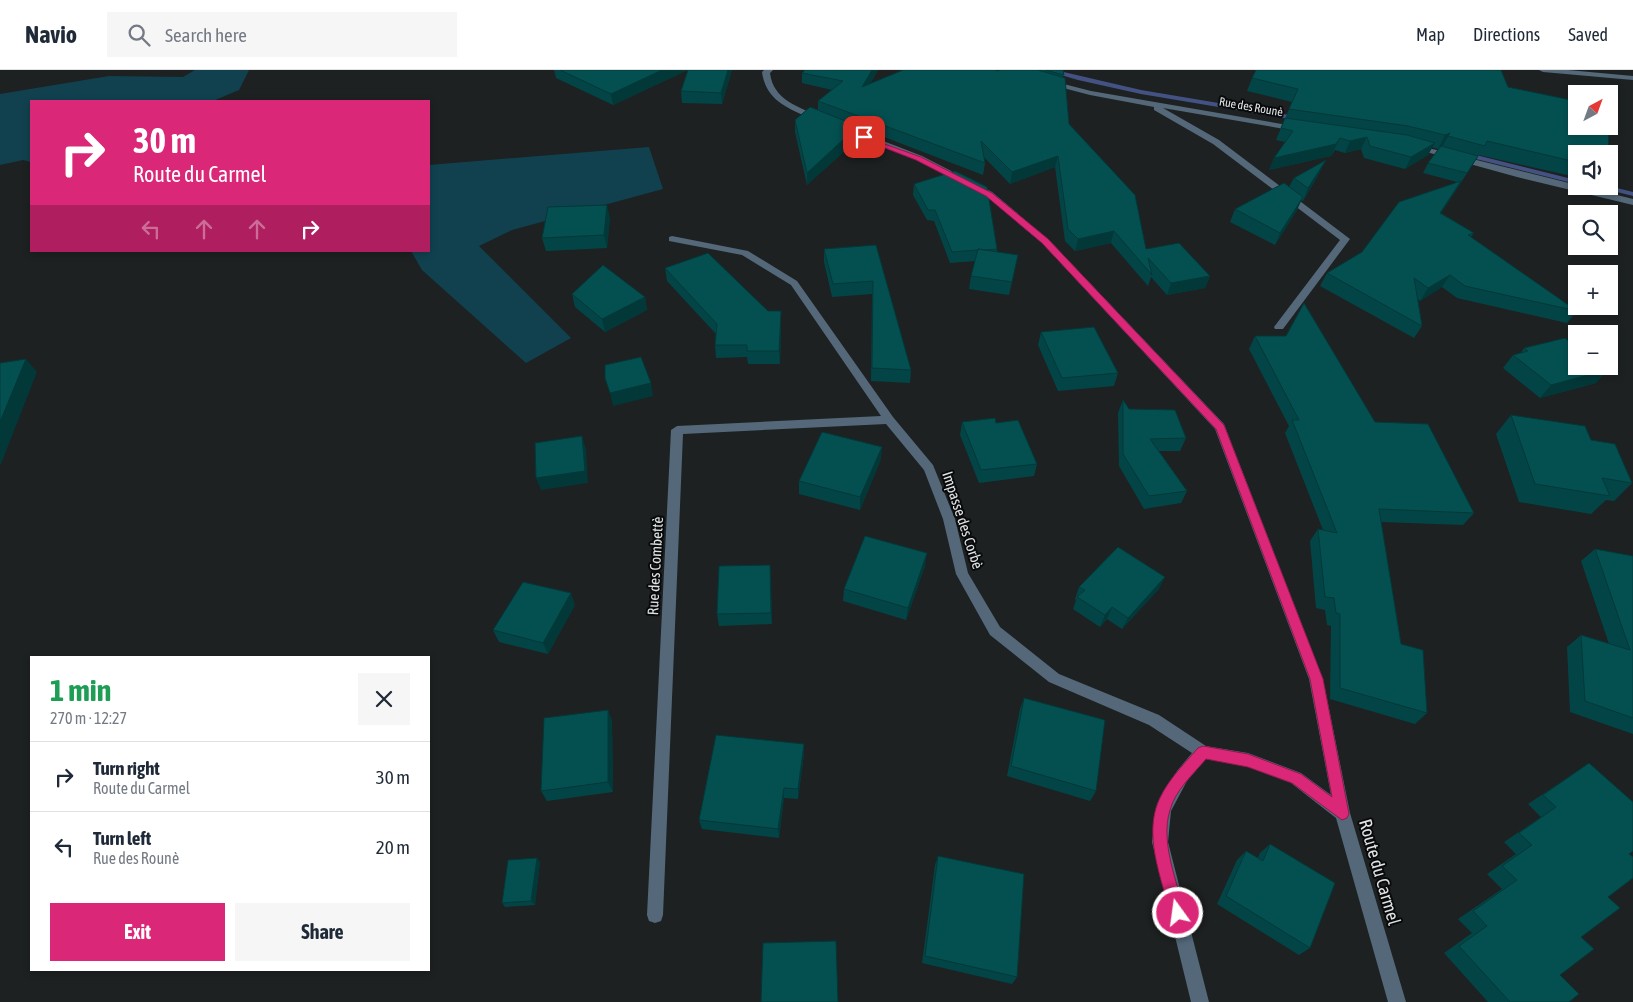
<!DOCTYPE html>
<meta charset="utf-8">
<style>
:root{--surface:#fff;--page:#f6f6f7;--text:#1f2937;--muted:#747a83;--line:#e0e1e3;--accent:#db2777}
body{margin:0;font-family:"Asap Condensed",sans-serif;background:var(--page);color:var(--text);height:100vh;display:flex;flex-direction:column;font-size:19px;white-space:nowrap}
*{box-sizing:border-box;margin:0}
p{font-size:16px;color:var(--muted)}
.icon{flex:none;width:28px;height:28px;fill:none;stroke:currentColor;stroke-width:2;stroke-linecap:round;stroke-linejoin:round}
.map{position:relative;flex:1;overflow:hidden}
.sheet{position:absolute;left:30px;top:586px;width:400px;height:315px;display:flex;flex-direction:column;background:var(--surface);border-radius:0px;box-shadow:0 2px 8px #0003}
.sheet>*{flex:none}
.hud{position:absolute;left:30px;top:30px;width:400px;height:152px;border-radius:0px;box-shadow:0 2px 8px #0003;background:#db2777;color:#fff;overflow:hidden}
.needle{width:32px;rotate:41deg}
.fabs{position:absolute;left:1568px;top:15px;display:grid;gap:10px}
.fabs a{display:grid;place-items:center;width:50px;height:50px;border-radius:0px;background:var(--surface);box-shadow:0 2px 8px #0003;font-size:25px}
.pin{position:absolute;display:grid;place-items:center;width:42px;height:42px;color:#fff;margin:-21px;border-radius:10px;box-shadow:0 2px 8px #0006}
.me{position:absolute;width:55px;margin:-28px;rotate:346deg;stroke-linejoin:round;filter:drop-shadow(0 0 4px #0008)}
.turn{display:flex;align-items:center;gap:18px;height:105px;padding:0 20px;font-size:22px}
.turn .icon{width:65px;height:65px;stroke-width:2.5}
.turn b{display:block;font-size:35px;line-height:42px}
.lanes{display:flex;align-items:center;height:48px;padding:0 20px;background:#0003;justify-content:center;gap:25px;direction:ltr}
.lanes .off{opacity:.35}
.round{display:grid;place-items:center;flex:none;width:52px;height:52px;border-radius:0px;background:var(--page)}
.head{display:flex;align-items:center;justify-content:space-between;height:85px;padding:0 20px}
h1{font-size:30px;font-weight:700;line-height:38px;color:#1e9e55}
.action{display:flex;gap:10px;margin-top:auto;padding:10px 20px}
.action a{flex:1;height:58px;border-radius:0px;background:var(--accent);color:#fff;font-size:20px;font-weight:700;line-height:58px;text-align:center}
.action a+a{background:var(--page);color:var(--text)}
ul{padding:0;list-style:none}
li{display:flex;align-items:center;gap:15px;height:70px;padding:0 20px;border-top:1px solid var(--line)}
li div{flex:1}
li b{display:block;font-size:19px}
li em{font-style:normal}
header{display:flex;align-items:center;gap:30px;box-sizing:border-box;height:70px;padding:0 25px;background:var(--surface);border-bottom:1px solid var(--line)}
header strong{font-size:24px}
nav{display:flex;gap:28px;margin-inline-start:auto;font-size:18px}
.search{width:350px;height:45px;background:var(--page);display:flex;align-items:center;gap:12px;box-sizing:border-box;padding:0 18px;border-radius:0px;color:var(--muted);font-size:19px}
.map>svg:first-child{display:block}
.green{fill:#11414f}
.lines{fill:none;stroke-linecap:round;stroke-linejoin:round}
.stream{fill:#445283;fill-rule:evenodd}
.minor{fill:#546879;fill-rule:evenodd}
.wall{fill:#034546}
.shaded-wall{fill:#033839}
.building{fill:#045051;stroke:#033839}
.route{fill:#db2777;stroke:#8e194d}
.labels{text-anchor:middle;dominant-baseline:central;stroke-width:4;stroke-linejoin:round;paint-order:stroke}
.far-street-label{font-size:12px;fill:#e1e4e5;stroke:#090a0b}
.street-label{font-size:15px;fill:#e1e4e5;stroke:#090a0b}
.near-street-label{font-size:18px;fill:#e1e4e5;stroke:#090a0b}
</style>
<header>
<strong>Navio</strong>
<div class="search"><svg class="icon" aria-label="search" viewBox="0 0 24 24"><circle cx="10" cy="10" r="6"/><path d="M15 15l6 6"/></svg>Search here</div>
<nav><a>Map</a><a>Directions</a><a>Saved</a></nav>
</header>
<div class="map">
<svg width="1633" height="932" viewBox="0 0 1633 932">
<rect width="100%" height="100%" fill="#1d2122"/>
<path class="green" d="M 195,0 L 249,0 L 239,20 L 213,31 L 31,31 L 31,92 L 23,90 L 0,95 L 0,24 L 109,6 L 183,7 Z
M 649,77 L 663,119 L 512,160 L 479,176 L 571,268 L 526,293 L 422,200 L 411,181 L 429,181 L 429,95 Z"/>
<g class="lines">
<path class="stream" d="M 1044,0 L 1055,0 L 1141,20 L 1301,47 L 1305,49 L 1301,51 L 1141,24 L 1078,10 Z
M 1460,81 L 1576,110 L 1576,114 L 1460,85 Z
M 1593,116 L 1609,116 L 1633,122 L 1633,126 Z"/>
<path class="minor" d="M 764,0 L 773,0 L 770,3 C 773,30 799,37 821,47 L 821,51 C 814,51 809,47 803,45 C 782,36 765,26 762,2 Z
M 1539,0 L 1568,0 L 1633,6 L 1633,10 L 1543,2 Z
M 1048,10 L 1091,21 L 1299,57 L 1299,61 L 1296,61 L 1163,38 L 1219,70 L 1350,169 L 1283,259 L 1275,259 L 1274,257 L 1340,170 L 1213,74 L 1154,40 L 1154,37 L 1090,25 L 1048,14 Z
M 841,57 L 847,57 L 922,86 L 992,122 L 1048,169 L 1224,354 L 1323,609 L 1350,743 L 1406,932 L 1388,932 L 1336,748 L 1291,713 L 1248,697 L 1206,689 L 1187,711 L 1171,741 L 1168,772 L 1209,932 L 1191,932 L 1152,772 L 1157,734 L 1177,701 L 1192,683 L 1149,655 L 1049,612 L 990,565 L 956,504 L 943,449 L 924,400 L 886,354 L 683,364 L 663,845 L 661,851 L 655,853 L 649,851 L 647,845 L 671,360 L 677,356 L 881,346 L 791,215 L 742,185 L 669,171 L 669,167 L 672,166 L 748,181 L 797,211 L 893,347 L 933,395 L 955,449 L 968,503 L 1000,557 L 1059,604 L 1159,645 L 1206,676 L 1248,683 L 1301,703 L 1331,725 L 1309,609 L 1215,359 L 1042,173 L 986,126 L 916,90 L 841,61 Z
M 1412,74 L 1633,129 L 1633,135 L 1517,107 L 1412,78 Z"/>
</g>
<path class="wall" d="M 554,0 L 688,0 L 613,35 L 556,8 Z
M 732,0 L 722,34 L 682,33 L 681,21 Z
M 805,0 L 878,0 L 870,14 L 998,1 L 1000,0 L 1063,0 L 1063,7 L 1069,54 L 1146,179 L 1210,206 L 1205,218 L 1167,225 L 1151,207 L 1148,216 L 1111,173 L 1075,181 L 1065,171 L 1055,97 L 1010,114 L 983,86 L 985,93 L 983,105 L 858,57 L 858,69 L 807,115 L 795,62 L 795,50 L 818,41 L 818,31 L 832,20 L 802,13 L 802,3 Z
M 1252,8 L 1508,17 L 1576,84 L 1576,107 L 1479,85 L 1441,143 L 1474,163 L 1471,167 L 1577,241 L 1567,253 L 1457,228 L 1442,217 L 1420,231 L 1418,229 L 1422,256 L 1414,268 L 1320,216 L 1327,203 L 1362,182 L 1457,112 L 1423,103 L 1428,93 L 1439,78 L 1438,79 L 1432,77 L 1428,85 L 1405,99 L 1364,88 L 1361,79 L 1345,83 L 1335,80 L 1331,86 L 1269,100 L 1274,88 L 1285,72 L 1276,70 L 1292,32 L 1247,21 Z
M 1320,102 L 1303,131 L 1301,130 L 1297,140 L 1275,175 L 1230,152 L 1235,139 L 1289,117 L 1294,108 Z
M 914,114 L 997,179 L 997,182 L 1015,198 L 1009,225 L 969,219 L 971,206 L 975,191 L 950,193 L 934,151 L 927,150 L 913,125 Z
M 610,148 L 607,178 L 546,181 L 542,168 Z
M 876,175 L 911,300 L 910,313 L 871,311 L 872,224 L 832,227 L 824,192 L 824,179 Z
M 665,198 L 768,241 L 781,241 L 781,254 L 780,294 L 748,294 L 747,287 L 716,288 L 715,275 L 716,264 L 667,211 Z
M 572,224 L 645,227 L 647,240 L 605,262 L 575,237 Z
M 1041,262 L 1118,303 L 1114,316 L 1058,321 L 1038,275 Z
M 1255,266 L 1375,352 L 1474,443 L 1463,455 L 1381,452 L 1401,574 L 1427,643 L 1415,654 L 1330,629 L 1331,556 L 1327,555 L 1325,540 L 1316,538 L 1310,471 L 1318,459 L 1323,460 L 1285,363 L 1289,356 L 1249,279 Z
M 1524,278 L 1607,300 L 1596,313 L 1540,328 L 1503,298 L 1513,285 L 1520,284 Z
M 1123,330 L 1129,339 L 1186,368 L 1180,381 L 1159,381 L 1187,421 L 1181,433 L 1144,439 L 1119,396 L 1118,343 Z
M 1511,345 L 1591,370 L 1632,413 L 1614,431 L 1606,430 L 1591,444 L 1519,432 L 1496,364 Z
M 962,352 L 996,353 L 1037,394 L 1034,406 L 979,413 L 960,365 Z
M 881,389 L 860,440 L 799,424 L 799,411 Z
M 1595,479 L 1633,486 L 1633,664 L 1570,642 L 1567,577 L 1581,565 L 1609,574 L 1581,491 Z
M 770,495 L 772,554 L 719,556 L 717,544 Z
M 925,496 L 906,550 L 843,531 L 844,519 Z
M 1079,517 L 1159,519 L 1122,559 L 1107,549 L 1100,557 L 1073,539 L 1076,530 L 1075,529 Z
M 575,535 L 548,584 L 499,572 L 493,560 Z
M 1024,628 L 1096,721 L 1090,731 L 1007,706 L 1020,639 Z
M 608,640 L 612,651 L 613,722 L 547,731 L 541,721 Z
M 804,674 L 804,684 L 798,729 L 784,728 L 779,768 L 702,759 L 699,750 Z
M 1573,704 L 1629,784 L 1608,827 L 1581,867 L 1560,905 L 1569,932 L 1488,932 L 1444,883 L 1472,863 L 1458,849 L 1502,819 L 1487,804 L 1516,784 L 1504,772 L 1541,747 L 1528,734 Z
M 1270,774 L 1310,878 L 1299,885 L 1217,834 L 1237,790 L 1246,781 L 1258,788 L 1260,783 Z
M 938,786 L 1017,907 L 1012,914 L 922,893 L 935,795 Z
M 540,792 L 535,835 L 505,837 L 502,833 Z"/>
<path class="shaded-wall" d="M 662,0 L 688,0 L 613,35 L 611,24 Z
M 728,0 L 732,0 L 722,34 L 721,23 Z
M 872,0 L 878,0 L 862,28 L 862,17 Z
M 858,56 L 858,69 L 807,115 L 807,103 Z
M 1450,63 L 1442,77 L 1438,79 L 1445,65 Z
M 1367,67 L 1361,79 L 1345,83 L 1350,71 Z
M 1340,68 L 1331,86 L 1269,100 L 1274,88 Z
M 1435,73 L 1428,85 L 1405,99 L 1411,87 Z
M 1058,86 L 1055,97 L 1010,114 L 1012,102 Z
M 1326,90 L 1320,102 L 1303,131 L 1308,118 Z
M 1461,111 L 1454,123 L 1433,155 L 1440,143 Z
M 1303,127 L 1297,140 L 1275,175 L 1280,163 Z
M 607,135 L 610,148 L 607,178 L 604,165 Z
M 1114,161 L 1111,173 L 1075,181 L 1078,169 Z
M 1450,205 L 1442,217 L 1420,231 L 1428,218 Z
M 1210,206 L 1205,218 L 1167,225 L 1171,213 Z
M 645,227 L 647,240 L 605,262 L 602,249 Z
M 781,241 L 781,254 L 780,294 L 779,281 Z
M 26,289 L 37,302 L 1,394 L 0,394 L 0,352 Z
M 1607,300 L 1596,313 L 1540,328 L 1551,315 Z
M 651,313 L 653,326 L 613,336 L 610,323 Z
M 582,366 L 586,379 L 588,413 L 541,420 L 536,408 Z
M 882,377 L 881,389 L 860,440 L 860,427 Z
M 927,483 L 925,496 L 906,550 L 908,538 Z
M 770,495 L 771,507 L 772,554 L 771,543 Z
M 1165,507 L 1159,519 L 1122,559 L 1128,548 Z
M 571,523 L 575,535 L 548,584 L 543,573 Z
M 1112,537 L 1107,549 L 1100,557 L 1105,545 Z
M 608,640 L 612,651 L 613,722 L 608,712 Z
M 804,674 L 804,684 L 798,729 L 798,719 Z
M 784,718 L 784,728 L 779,768 L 778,759 Z
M 537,788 L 540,792 L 535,835 L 531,831 Z"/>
<path class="building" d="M 560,0 L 662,0 L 611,24 Z
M 688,0 L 728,0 L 721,23 L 681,21 Z
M 805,0 L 872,0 L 862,17 L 903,0 L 995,0 L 998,1 L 1000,0 L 1038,0 L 1065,8 L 1069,54 L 1135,125 L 1146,179 L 1179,173 L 1210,206 L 1171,213 L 1148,188 L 1152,205 L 1114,161 L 1078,169 L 1068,159 L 1058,86 L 1012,102 L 981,71 L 985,93 L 818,31 L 843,11 L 802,3 Z
M 1045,0 L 1063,0 L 1064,5 Z
M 1256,0 L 1501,0 L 1508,17 L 1576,31 L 1576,56 L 1609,56 L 1609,38 L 1610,38 L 1608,84 L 1576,84 L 1576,92 L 1487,71 L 1485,76 L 1448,66 L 1450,63 L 1445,65 L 1408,56 L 1289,39 L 1298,19 L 1252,8 Z
M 810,37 L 858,56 L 807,103 L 795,50 Z
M 1285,48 L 1407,65 L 1435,73 L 1411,87 L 1370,76 L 1367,67 L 1350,71 L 1340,68 L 1336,74 L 1274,88 L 1293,61 L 1281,58 Z
M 1441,76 L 1478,86 L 1467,103 L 1428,93 Z
M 1326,90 L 1308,118 L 1294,108 Z
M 955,101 L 987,117 L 997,179 L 985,180 L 978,179 L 978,180 L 952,182 L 935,140 L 928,140 L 914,114 Z
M 1461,111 L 1440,143 L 1474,163 L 1468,165 L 1577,241 L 1465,216 L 1450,205 L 1428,218 L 1414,208 L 1422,256 L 1327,203 L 1362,182 L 1399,132 Z
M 1284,113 L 1303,127 L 1280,163 L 1235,139 Z
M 607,135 L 604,165 L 542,168 L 548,137 Z
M 876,175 L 911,300 L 872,298 L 873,211 L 833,214 L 824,179 Z
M 978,179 L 1018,185 L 1012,212 L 971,206 Z
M 708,183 L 768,241 L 781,241 L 779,281 L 747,281 L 747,275 L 715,275 L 717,254 L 665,198 Z
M 603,195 L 645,227 L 602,249 L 572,224 Z
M 1304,233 L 1375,352 L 1428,354 L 1474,443 L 1379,439 L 1401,574 L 1423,580 L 1427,643 L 1340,618 L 1340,544 L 1336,543 L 1334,528 L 1325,527 L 1318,459 L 1337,463 L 1292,350 L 1299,350 L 1255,266 L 1286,266 Z
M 1094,257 L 1118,303 L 1062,308 L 1041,262 Z
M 1565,268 L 1576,277 L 1576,296 L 1602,296 L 1607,300 L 1551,315 L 1513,285 L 1528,281 L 1524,278 Z
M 641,287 L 651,313 L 610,323 L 605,308 L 605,295 Z
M 26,289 L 0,352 L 0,293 Z
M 1123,330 L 1129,339 L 1175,340 L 1186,368 L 1150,369 L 1187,421 L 1149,426 L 1123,384 Z
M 1511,345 L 1585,356 L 1591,370 L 1615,374 L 1632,413 L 1602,408 L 1610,426 L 1535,414 Z
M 995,348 L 996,353 L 1018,350 L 1037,394 L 981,400 L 962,352 Z
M 822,362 L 882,377 L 860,427 L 799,411 Z
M 582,366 L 585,401 L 536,408 L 535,373 Z
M 865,466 L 927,483 L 908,538 L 844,519 Z
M 1118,477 L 1165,507 L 1128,548 L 1112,537 L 1105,545 L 1077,527 L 1085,520 L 1079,517 Z
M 1595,479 L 1633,486 L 1633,648 L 1585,631 L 1581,565 L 1630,580 Z
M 770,495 L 771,543 L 717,544 L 719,496 Z
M 523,512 L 571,523 L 543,573 L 493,560 Z
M 1024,628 L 1105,650 L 1096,721 L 1011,696 Z
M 608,640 L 608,712 L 541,721 L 544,648 Z
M 716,665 L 804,674 L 798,719 L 784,718 L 778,759 L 699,750 Z
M 1589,693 L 1633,732 L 1633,781 L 1629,784 L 1633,787 L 1633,808 L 1608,827 L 1620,838 L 1581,867 L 1594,879 L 1560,905 L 1579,924 L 1569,932 L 1510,932 L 1459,876 L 1487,856 L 1473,841 L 1517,810 L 1502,796 L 1532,775 L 1519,763 L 1556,737 L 1543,725 Z
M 1270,774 L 1335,813 L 1310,878 L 1226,826 L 1246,781 L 1263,791 Z
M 938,786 L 1024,804 L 1017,907 L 925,886 Z
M 537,788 L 531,831 L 502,833 L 508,790 Z
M 836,871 L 838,932 L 761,932 L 763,873 Z"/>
<path class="route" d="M 862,66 L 921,87 L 992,123 L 1048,169 L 1224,355 L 1323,609 L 1349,744 L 1347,748 L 1342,750 L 1292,713 L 1248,697 L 1206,689 C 1193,704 1175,721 1170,740 C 1160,772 1177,812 1185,843 L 1183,849 L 1178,851 L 1172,849 L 1170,843 C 1162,810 1146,772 1156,738 C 1163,715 1183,695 1198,678 L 1203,676 L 1248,684 L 1301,704 L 1332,727 L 1310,609 L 1216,359 L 1042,173 L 986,126 L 916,90 L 862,69 Z"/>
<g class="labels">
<g class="far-street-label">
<text transform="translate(1251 37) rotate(10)">Rue des Rounè</text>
</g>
<g class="street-label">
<text transform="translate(963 450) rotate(72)">Impasse des Corbè</text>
<text transform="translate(655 496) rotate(-87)">Rue des Combettè</text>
</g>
<g class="near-street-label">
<text transform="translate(1380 802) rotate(74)">Route du Carmel</text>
</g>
</g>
</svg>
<div class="fabs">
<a><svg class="needle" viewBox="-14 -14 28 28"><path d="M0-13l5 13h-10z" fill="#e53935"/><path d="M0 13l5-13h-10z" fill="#747a83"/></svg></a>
<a><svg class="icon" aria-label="sound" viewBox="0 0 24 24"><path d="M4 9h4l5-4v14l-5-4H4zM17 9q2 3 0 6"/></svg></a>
<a><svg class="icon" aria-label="search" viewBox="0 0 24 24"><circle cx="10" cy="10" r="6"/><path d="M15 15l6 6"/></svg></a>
<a>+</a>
<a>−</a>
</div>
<div class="pin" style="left:864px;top:67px;background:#d93025"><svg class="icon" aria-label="arrive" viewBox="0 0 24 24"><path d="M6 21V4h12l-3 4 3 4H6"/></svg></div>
<svg class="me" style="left:1178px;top:843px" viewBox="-20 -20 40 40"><circle r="17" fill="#db2777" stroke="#fff" stroke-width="3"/><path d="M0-11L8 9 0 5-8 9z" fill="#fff"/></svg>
<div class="hud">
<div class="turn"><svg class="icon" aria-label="right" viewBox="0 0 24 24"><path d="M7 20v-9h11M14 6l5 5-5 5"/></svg><div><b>30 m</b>Route du Carmel</div></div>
<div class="lanes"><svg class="icon off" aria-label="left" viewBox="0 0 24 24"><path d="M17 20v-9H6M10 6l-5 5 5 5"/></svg><svg class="icon off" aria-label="ahead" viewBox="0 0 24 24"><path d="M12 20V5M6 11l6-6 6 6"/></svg><svg class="icon off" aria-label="ahead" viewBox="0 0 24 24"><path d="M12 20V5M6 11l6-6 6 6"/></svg><svg class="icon" aria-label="right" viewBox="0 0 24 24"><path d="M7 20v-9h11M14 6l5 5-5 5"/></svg></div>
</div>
<section class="sheet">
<div class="head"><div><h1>1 min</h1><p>270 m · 12:27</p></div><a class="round"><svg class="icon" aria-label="close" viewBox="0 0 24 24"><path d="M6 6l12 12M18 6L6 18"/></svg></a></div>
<ul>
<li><svg class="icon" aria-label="right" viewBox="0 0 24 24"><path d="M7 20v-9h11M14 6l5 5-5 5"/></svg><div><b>Turn right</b><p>Route du Carmel</p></div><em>30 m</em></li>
<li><svg class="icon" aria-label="left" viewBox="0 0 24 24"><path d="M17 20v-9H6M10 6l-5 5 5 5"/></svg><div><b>Turn left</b><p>Rue des Rounè</p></div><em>20 m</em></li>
</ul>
<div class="action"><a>Exit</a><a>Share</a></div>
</section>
</div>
